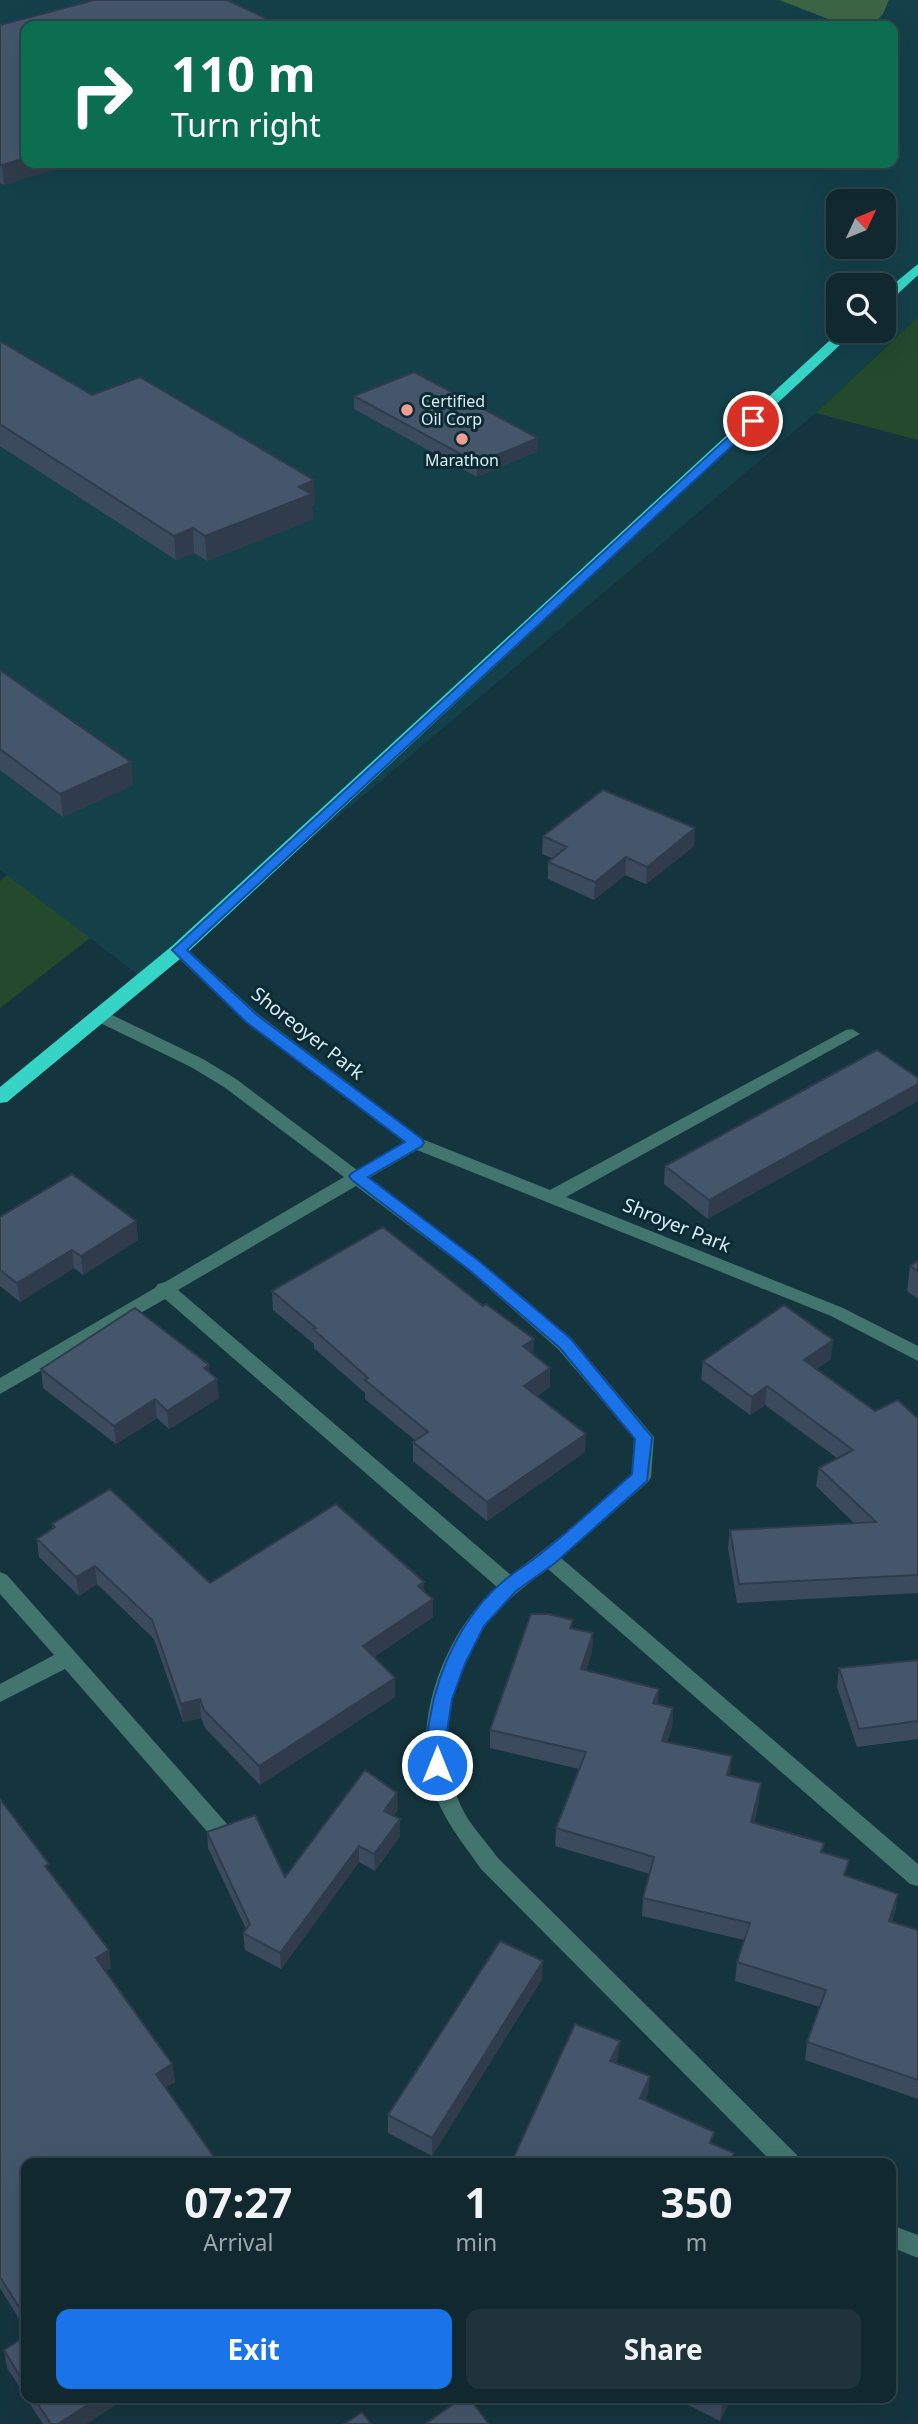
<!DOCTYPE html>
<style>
:root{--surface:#10282e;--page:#1e343a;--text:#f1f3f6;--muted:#9ca6aa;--line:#30444a;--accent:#1a73e8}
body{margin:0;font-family:"Noto Sans",sans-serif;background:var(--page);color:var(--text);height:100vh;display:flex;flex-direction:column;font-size:26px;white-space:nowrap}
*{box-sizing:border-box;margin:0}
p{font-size:23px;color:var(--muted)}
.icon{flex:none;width:38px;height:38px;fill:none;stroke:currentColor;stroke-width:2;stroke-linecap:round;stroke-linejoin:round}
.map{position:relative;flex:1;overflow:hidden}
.details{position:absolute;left:21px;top:2158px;width:875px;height:245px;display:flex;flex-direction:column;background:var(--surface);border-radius:14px;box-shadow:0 7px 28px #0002,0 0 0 2px var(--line)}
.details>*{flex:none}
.guide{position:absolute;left:21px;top:21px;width:877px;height:147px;border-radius:14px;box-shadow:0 7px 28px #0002,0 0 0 2px var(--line);background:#0b6e4f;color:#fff;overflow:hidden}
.needle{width:46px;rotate:46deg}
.fabs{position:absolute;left:826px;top:189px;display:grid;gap:14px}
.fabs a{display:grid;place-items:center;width:70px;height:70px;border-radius:14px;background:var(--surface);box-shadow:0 7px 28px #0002,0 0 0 2px var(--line);font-size:35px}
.pin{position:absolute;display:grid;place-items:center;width:60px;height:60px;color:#fff;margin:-30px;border:4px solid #fff;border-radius:50%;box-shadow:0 2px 7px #0007}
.me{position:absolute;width:77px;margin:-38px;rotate:0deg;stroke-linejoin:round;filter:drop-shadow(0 0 5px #0008)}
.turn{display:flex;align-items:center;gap:24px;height:147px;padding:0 35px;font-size:32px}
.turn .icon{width:91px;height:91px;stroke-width:2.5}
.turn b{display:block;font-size:49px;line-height:60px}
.eta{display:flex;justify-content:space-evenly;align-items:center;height:119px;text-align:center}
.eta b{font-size:42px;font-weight:700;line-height:49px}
.cta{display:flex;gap:14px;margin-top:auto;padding:14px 35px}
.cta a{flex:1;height:80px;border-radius:14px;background:var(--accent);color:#fff;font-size:28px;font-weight:700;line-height:80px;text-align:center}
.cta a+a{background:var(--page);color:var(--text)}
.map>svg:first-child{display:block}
.built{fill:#14404a;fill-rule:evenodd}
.green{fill:#234a2d}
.forest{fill:#3c6545}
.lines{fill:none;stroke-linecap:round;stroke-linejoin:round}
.street{fill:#41756e;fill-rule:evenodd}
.highway{fill:#35d4c4;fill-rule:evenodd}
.wall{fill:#3b4a5c}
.shaded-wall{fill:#303c4b}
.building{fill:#45566b;stroke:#303c4b;stroke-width:2}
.route{fill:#1a73e8;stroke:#114b97;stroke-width:2}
.poi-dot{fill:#f59d8e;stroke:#0a2b34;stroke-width:2.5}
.labels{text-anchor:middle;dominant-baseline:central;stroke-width:6;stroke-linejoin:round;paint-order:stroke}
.far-poi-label{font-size:16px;fill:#daebf1;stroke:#0a2b34;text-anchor:start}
.street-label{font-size:19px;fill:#daebf1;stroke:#0a2b34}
</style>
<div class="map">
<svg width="918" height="2424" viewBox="0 0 918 2424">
<rect width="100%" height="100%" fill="#15353e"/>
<path class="built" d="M 0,0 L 779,0 L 846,26 L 26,26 L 26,163 L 892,163 L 892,26 L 872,26 L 883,14 L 889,0 L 918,0 L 918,317 L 816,413 L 145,980 L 0,870 ZM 838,201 L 884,201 L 884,247 L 838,247 ZM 838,285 L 884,285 L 884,331 L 838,331 Z"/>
<path class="green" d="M 918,317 L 918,440 L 816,413 Z
M 7,875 L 90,938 L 0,1008 L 0,881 Z"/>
<path class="forest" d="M 779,0 L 889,0 L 883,14 L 872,26 L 846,26 Z"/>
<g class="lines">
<path class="street" d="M 179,945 L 185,947 L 258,1014 L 422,1139 L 550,1190 L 846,1030 L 852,1029 L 860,1034 L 566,1197 L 843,1308 L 918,1346 L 918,1361 L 831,1316 L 417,1150 L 369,1178 L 479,1261 L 572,1339 L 654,1437 L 651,1477 L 648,1482 L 561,1558 L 918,1864 L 918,1886 L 910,1884 L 548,1569 C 528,1584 507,1599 491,1618 C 451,1667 435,1745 460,1804 C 468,1823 485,1840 497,1857 L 797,2155 L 801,2163 L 773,2163 L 481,1869 C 462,1842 443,1819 432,1787 C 411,1721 446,1630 497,1587 L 165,1299 L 0,1394 L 0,1378 L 155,1288 L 158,1284 L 165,1282 L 344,1177 L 224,1087 L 191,1067 L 94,1020 L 92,1016 L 94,1012 L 106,1012 L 203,1059 L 236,1079 L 357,1170 L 404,1142 L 246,1022 L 173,953 L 171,950 ZM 356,1186 L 467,1269 L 558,1349 L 634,1438 L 632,1474 L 565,1533 L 511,1575 L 178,1290 Z
M 0,1572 L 7,1575 L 227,1824 L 230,1830 L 227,1836 L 219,1839 L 211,1836 L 65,1669 L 0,1702 L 0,1684 L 54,1655 L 0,1594 Z
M 891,2225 L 918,2235 L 918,2258 L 891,2247 Z"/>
<path class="highway" d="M 918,264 L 918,275 L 889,302 L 884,303 L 884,292 Z
M 840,331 L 855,331 L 186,954 L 7,1102 L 0,1103 L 0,1087 L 172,946 Z"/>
</g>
<path class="wall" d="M 0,25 L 4,185 L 0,183 Z
M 0,341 L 92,395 L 315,505 L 312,506 L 313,519 L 207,561 L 194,553 L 176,560 L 0,446 Z
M 354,396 L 538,451 L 477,477 L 354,409 Z
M 0,670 L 131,762 L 133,785 L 63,817 L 0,770 Z
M 543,836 L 694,846 L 646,884 L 625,875 L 594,900 L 548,879 L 548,862 L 552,858 L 542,854 Z
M 877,1050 L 708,1219 L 664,1184 L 665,1166 Z
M 0,1217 L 136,1221 L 138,1240 L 83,1275 L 74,1268 L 20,1302 L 0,1286 Z
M 918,1261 L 918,1299 L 907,1291 L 910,1266 Z
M 272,1291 L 533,1355 L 550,1368 L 550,1387 L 536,1396 L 585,1452 L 487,1521 L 413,1461 L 413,1442 L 416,1441 L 365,1399 L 365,1393 L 314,1348 L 314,1344 L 273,1310 Z
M 831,1359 L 816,1369 L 875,1411 L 916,1417 L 918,1416 L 918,1593 L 737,1603 L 728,1548 L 730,1530 L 855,1524 L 816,1486 L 819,1468 L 837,1458 L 765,1405 L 750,1415 L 701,1379 L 703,1361 Z
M 209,1365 L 209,1373 L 219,1398 L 169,1429 L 157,1418 L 116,1444 L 43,1388 L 41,1369 Z
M 52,1524 L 210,1583 L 424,1591 L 433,1617 L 374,1657 L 395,1678 L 395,1697 L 260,1785 L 205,1728 L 201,1718 L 183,1722 L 154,1639 L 97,1584 L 79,1596 L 39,1557 L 37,1539 L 52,1529 Z
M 573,1628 L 593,1633 L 592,1651 L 586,1670 L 658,1704 L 673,1708 L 672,1727 L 667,1742 L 730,1776 L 759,1801 L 754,1823 L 823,1852 L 846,1876 L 898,1894 L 895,1912 L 892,1922 L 918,1930 L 918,2099 L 805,2060 L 807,2042 L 820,2007 L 735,1981 L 737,1962 L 744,1940 L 642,1916 L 643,1898 L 650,1874 L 555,1846 L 556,1828 L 579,1769 L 490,1748 L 490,1730 Z
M 918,1660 L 918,1739 L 857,1747 L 837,1687 L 839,1668 Z
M 0,1799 L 50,1872 L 111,1968 L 106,1971 L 172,2064 L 175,2082 L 26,2163 L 26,2330 L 0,2288 Z
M 398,1810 L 393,1816 L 400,1836 L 375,1871 L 359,1862 L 281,1969 L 245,1950 L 243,1933 L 246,1929 L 208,1848 L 207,1832 L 285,1877 Z
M 542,1979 L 432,2156 L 388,2133 L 388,2115 Z
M 26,2336 L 26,2397 L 7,2368 L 4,2350 Z
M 26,2398 L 126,2398 L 86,2424 L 43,2424 Z
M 674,2398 L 731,2398 L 720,2421 Z"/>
<path class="shaded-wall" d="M 26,158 L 26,163 L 79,163 L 4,185 L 2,165 Z
M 538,438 L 538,451 L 477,477 L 477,463 Z
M 314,480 L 315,505 L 312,506 L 313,519 L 207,561 L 205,536 L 299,487 Z
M 193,528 L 194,553 L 176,560 L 174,536 Z
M 131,762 L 133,785 L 63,817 L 60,794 Z
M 695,828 L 694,846 L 646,884 L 647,867 Z
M 626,857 L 625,875 L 594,900 L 595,882 Z
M 918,1084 L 918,1101 L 708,1219 L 709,1200 Z
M 136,1221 L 138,1240 L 83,1275 L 81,1256 Z
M 72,1250 L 74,1268 L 20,1302 L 17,1283 Z
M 534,1339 L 533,1358 L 523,1346 Z
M 833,1340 L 831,1359 L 802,1379 L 804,1360 Z
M 209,1365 L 210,1384 L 217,1379 L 219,1398 L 169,1429 L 167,1411 L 204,1368 Z
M 550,1368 L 550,1387 L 523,1405 L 524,1386 Z
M 767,1386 L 765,1405 L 750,1415 L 752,1397 Z
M 155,1399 L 157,1418 L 116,1444 L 114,1426 Z
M 586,1434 L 585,1452 L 487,1521 L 487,1502 Z
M 95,1566 L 97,1584 L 79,1596 L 76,1577 Z
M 424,1582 L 424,1601 L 418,1586 Z
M 433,1599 L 433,1617 L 363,1664 L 363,1646 Z
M 593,1633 L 592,1651 L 580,1687 L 581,1669 Z
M 395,1678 L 395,1697 L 260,1785 L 259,1766 Z
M 659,1689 L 658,1708 L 653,1703 Z
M 200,1699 L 201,1718 L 183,1722 L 181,1704 Z
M 673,1708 L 672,1727 L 660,1759 L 662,1741 Z
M 732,1756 L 730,1775 L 725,1794 L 727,1775 Z
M 761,1783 L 759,1801 L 749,1841 L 751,1822 Z
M 397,1793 L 398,1810 L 384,1828 L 384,1811 Z
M 400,1819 L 400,1836 L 375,1871 L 374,1854 Z
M 359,1846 L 359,1862 L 281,1969 L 280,1953 Z
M 898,1894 L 895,1912 L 886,1939 L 889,1921 Z
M 109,1950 L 111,1968 L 99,1976 L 96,1958 Z
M 543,1961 L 542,1979 L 432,2156 L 432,2138 Z
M 620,2041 L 618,2059 L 609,2079 L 610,2061 Z
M 172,2064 L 175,2082 L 158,2092 L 156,2074 Z
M 650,2076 L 648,2094 L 638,2116 L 640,2098 Z
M 98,2398 L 126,2398 L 86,2424 L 58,2424 Z
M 725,2398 L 731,2398 L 720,2421 L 722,2404 Z"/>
<path class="building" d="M 94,0 L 227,0 L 283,26 L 26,26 L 26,158 L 2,165 L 0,165 L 0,25 Z
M 0,341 L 92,395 L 140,377 L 314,480 L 299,487 L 312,494 L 205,536 L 193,528 L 174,536 L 0,424 Z
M 414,372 L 538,438 L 477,463 L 354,396 Z
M 0,670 L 131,762 L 60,794 L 0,749 Z
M 603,790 L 695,828 L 647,867 L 626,857 L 595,882 L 548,862 L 567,847 L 543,836 Z
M 877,1050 L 918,1078 L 918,1084 L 709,1200 L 665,1166 Z
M 72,1174 L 136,1221 L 81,1256 L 72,1250 L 17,1283 L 0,1270 L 0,1217 Z
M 383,1227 L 483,1306 L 486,1304 L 534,1339 L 523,1346 L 550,1368 L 524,1386 L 586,1434 L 487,1502 L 413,1442 L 428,1432 L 365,1380 L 368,1378 L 313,1329 L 316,1328 L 272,1291 Z
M 918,1261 L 918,1271 L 910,1266 Z
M 784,1305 L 833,1340 L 804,1360 L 875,1411 L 898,1400 L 916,1417 L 918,1416 L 918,1575 L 739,1584 L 730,1530 L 876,1522 L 819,1468 L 853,1450 L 767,1386 L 752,1397 L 703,1361 Z
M 135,1308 L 209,1365 L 204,1368 L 217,1379 L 167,1411 L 155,1399 L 114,1426 L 41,1369 Z
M 110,1489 L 210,1583 L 336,1504 L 424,1582 L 418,1586 L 433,1599 L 363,1646 L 395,1678 L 259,1766 L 204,1710 L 200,1699 L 181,1704 L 152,1620 L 95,1566 L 76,1577 L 37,1539 L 55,1527 L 52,1524 Z
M 531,1614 L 548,1614 L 573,1620 L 570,1628 L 593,1633 L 581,1669 L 659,1689 L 653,1703 L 673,1708 L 662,1741 L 732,1756 L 727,1775 L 761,1783 L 751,1822 L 824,1843 L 821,1852 L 849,1860 L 844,1875 L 898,1894 L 889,1921 L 918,1930 L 918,2080 L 807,2042 L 826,1990 L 737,1962 L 750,1923 L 643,1898 L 654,1857 L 556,1828 L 586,1752 L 490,1730 Z
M 918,1660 L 918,1721 L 859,1729 L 839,1668 Z
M 365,1770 L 397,1793 L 384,1811 L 400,1819 L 374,1854 L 359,1846 L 280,1953 L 243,1933 L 250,1924 L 207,1832 L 255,1815 L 285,1877 Z
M 0,1799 L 49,1864 L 45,1866 L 109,1950 L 96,1958 L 172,2064 L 156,2074 L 218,2163 L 26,2163 L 26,2318 L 0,2277 Z
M 500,1941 L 543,1961 L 432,2138 L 388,2115 Z
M 575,2024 L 620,2041 L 610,2061 L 650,2076 L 640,2098 L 714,2132 L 710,2143 L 734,2153 L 729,2163 L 511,2163 Z
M 26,2336 L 26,2386 L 4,2350 Z
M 34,2398 L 98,2398 L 58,2424 L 51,2424 Z
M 462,2398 L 469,2398 L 489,2424 L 425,2424 Z
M 709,2398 L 725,2398 L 722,2404 Z
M 362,2412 L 371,2424 L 344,2424 Z"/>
<path class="route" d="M 749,418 L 759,421 L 187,950 L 257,1015 L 422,1139 L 424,1143 L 422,1146 L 368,1177 L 479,1261 L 571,1339 L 652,1437 L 647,1481 L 555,1563 L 516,1591 L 484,1626 L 465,1664 L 452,1699 L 447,1732 L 447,1765 L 444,1770 L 437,1773 L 430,1770 C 423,1756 427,1733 430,1718 C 438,1668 465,1612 505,1580 C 517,1570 531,1562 544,1551 C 574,1527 603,1500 632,1474 L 635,1439 L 560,1348 L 468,1269 L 352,1180 L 349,1176 L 352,1173 L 405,1142 L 246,1022 L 172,950 Z"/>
<g class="poi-dot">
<circle cx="407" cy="410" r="7"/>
<circle cx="462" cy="439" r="7"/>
</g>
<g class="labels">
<g class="far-poi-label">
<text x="421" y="401">Certified<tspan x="421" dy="18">Oil Corp</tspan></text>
<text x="462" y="460" text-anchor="middle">Marathon</text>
</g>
<g class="street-label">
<text transform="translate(308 1033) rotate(38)">Shoreoyer Park</text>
<text transform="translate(677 1225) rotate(22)">Shroyer Park</text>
</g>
</g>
</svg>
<div class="fabs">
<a><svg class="needle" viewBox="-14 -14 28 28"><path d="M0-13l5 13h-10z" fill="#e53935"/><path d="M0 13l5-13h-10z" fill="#9ca6aa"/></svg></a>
<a><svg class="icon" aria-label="search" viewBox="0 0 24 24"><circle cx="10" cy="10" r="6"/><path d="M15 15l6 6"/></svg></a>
</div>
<div class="pin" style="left:753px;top:421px;background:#d93025"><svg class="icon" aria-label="arrive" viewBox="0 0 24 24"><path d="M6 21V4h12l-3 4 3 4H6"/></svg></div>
<svg class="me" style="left:437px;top:1765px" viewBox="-20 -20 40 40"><circle r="17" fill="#1a73e8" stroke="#fff" stroke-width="3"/><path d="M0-11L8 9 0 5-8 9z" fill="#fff"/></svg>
<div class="guide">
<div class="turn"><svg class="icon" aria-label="right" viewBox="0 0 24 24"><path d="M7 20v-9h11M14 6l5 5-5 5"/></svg><div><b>110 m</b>Turn right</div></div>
</div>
<section class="details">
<div class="eta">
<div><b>07:27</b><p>Arrival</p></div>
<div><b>1</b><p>min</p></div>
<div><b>350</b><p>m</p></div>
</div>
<div class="cta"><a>Exit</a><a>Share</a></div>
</section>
</div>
